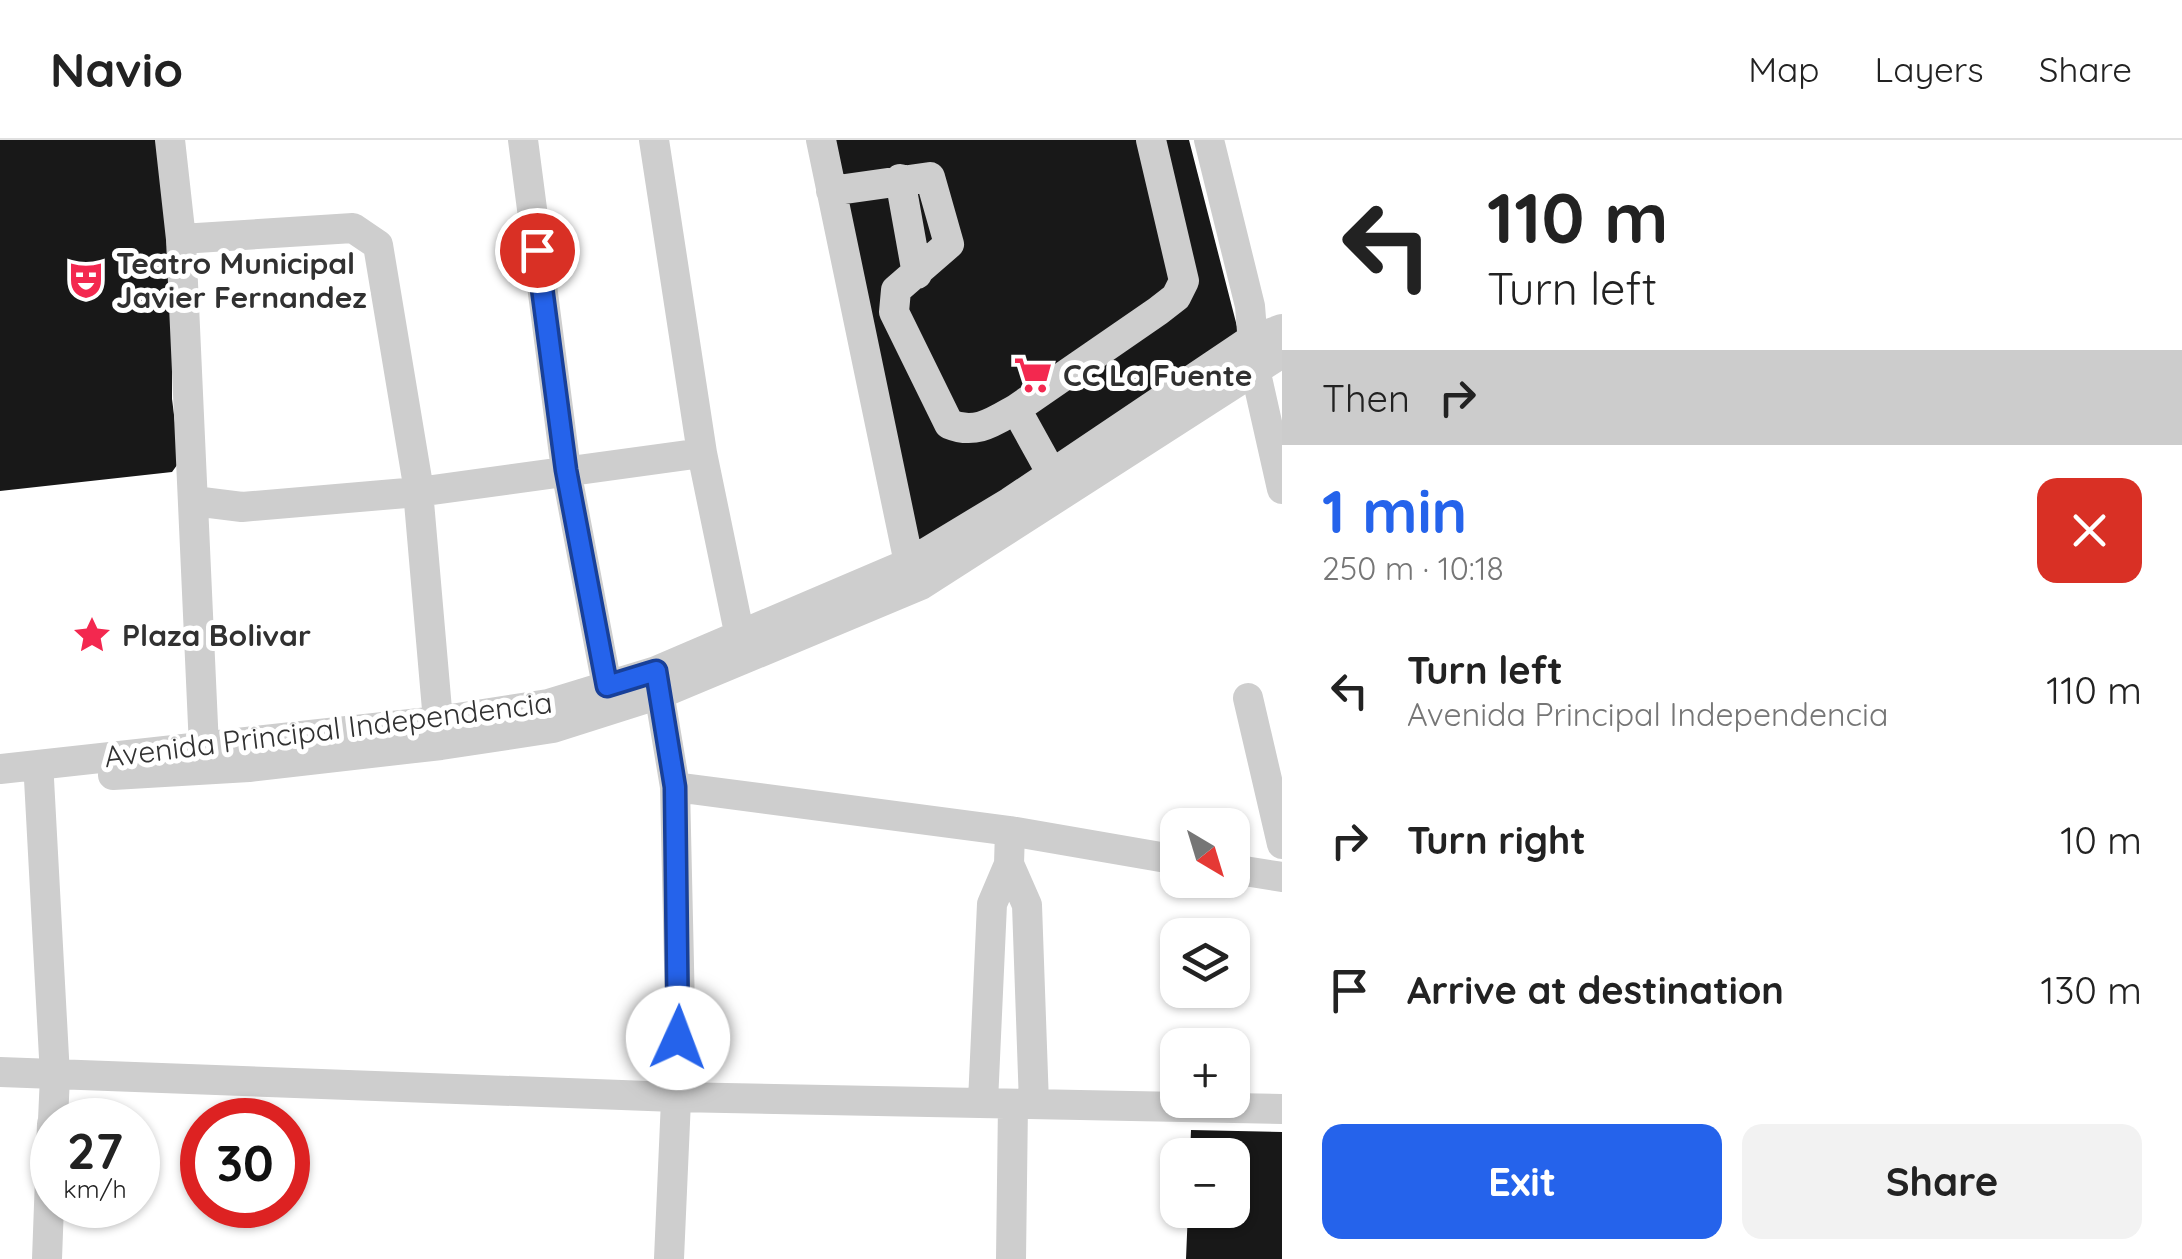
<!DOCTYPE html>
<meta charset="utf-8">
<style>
:root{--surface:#fff;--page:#f2f2f2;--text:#222;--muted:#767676;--line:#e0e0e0;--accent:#2563eb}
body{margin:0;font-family:Quicksand,sans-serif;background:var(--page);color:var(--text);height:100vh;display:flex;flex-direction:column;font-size:38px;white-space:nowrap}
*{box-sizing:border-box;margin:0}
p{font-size:32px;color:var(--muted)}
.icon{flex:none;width:55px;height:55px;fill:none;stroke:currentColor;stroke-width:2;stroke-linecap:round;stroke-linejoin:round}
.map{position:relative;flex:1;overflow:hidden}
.side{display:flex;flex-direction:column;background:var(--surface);width:900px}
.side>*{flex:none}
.top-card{background:#fff;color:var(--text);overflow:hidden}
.needle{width:65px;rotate:142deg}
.buttons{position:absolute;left:1160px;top:668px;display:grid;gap:20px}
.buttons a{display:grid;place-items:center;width:90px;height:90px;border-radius:20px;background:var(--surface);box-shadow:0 2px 8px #0004;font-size:50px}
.speed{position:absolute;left:30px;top:958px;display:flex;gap:20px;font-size:50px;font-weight:700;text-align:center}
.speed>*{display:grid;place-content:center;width:130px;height:130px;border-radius:50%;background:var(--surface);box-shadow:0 2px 8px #0004;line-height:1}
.speed small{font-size:25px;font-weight:400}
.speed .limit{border:15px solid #d22;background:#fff;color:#111}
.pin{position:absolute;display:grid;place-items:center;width:85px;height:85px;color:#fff;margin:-42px;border:5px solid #fff;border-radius:50%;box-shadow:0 2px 10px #0007}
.me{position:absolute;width:110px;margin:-55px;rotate:2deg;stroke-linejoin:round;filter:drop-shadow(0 0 8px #0008)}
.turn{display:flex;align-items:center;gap:35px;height:210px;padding:0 40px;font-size:45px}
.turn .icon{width:130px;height:130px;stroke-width:2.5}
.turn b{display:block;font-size:70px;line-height:85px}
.then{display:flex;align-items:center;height:95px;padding:0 40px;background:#0003;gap:20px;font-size:38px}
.round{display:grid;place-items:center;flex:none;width:105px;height:105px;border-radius:20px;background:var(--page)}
.head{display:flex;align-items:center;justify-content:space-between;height:170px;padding:0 40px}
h1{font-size:60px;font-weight:800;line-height:75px;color:var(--accent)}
.action{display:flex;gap:20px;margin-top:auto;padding:20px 40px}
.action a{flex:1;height:115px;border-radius:20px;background:var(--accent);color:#fff;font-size:40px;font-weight:800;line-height:115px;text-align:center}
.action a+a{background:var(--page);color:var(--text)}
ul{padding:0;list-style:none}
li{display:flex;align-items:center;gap:30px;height:150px;padding:0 40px}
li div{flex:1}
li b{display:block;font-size:38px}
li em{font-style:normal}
header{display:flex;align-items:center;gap:60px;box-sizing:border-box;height:140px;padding:0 50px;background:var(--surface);border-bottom:2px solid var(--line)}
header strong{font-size:48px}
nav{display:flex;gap:55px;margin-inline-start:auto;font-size:35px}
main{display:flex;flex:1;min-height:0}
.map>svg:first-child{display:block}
.building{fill:#181818}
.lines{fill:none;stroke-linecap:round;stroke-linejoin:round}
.minor{stroke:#cecece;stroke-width:30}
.route-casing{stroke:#184099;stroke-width:25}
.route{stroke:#2563eb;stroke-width:18}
.labels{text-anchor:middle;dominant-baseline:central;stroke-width:10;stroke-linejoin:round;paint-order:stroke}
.poi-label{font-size:30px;font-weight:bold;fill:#313131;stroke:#fff;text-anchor:start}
.street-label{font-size:30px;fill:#313131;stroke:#fff}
</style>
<header>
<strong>Navio</strong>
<nav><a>Map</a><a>Layers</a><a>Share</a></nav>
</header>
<main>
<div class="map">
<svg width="1282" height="1119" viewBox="0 0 1282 1119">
<rect width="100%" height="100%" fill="#fff"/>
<path class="building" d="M 0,0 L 160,0 L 172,183 L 172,259 L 180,321 L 172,332 L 0,351 Z
M 830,0 L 1189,0 L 1240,198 L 915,409 Z
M 1191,990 L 1282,992 L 1282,1119 L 1186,1119 L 1188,1070 L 1232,1070 L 1232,1015 L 1190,1015 Z"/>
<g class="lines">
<path class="minor" d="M 170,0 L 181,99 L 204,607
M 523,0 L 566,330 L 607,546
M 654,0 L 702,313 L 740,497
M 821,0 L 909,423
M 1209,0 L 1250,166 L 1255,229 L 1282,349
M 900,39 L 917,134
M 831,51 L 930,37 L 949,104 L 896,150 L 894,172 L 949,284 C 976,295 993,282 1016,269
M 181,99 L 353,88 L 378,105 L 417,339 L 438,581
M 1052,334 L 1016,269 L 1158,171 L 1176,157 L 1184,141 L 1151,0
M 194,361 L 242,367 L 418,352 L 702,313
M 656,534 L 675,647 L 1010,691 L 1178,720
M 1248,558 L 1282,704
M 0,629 L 438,581 L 548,564 L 656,531 L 909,423 L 1010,362 L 1251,200 L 1282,189
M 113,635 L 249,627 L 441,605 L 553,588 L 660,554 L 921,445 L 1282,213
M 39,639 L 55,936 L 53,980
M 1009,724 L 1027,765 L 1034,964
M 1232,729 L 1282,737
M 0,932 L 675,957 L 1282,969
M 983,962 L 992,764 L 1009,724 L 1010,691
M 47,1119 L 52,984
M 669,1119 L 680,869 L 675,647
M 1011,1119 L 1013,964"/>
</g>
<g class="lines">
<g class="route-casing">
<path id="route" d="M 537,110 L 566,330 L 607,546 L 656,531 L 675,647 L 678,898"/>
</g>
<use href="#route" class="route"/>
</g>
<defs>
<g id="theatre-bare" transform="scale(3)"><path d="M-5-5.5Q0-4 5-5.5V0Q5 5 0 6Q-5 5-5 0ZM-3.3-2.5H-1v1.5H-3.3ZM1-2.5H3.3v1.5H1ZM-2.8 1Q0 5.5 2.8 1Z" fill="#f3284f" stroke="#fff" stroke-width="2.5" paint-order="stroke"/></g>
<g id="supermarket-bare" transform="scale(3)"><path d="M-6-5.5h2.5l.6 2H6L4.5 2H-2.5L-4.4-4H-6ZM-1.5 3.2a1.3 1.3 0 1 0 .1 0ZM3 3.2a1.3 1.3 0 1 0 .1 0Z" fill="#f3284f" stroke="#fff" stroke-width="2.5" paint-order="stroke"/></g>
<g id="sight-bare" transform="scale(3)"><path d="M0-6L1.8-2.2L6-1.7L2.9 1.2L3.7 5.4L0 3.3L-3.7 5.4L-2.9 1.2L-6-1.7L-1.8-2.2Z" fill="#f3284f" stroke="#fff" stroke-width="2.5" paint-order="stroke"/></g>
</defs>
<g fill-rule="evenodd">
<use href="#theatre-bare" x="86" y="140"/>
<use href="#supermarket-bare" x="1033" y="235"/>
<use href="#sight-bare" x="92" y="495"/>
</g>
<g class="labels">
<g class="poi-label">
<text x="116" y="123">Teatro Municipal<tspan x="116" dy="34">Javier Fernandez</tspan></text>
<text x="1063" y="235">CC La Fuente</text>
<text x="122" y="495">Plaza Bolivar</text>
</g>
<g class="street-label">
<text transform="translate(328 589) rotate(-7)">Avenida Principal Independencia</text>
</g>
</g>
</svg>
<div class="buttons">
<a><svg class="needle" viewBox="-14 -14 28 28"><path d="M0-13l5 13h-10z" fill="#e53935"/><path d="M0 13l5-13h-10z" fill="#767676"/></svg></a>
<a><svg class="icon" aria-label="layers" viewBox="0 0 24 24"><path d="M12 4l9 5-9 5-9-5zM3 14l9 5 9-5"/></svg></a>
<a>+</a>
<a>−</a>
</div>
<div class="speed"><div>27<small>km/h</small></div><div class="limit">30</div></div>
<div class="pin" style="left:537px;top:110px;background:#d93025"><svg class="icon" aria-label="arrive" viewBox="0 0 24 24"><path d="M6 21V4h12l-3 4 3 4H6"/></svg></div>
<svg class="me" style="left:678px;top:898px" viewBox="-20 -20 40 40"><circle r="19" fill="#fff"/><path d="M0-13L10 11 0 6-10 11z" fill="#2563eb"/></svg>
</div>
<section class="side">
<div class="top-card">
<div class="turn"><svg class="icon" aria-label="left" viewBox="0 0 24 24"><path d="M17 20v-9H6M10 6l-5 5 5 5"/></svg><div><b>110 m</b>Turn left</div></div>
<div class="then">Then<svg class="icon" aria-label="right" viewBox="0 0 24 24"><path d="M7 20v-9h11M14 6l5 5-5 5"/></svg></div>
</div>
<div class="head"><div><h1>1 min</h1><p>250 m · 10:18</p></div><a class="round" style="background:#d93025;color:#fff"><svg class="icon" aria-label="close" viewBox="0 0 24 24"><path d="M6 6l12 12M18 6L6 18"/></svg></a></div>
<ul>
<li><svg class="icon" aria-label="left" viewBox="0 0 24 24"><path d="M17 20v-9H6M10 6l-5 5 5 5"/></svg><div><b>Turn left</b><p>Avenida Principal Independencia</p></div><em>110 m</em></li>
<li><svg class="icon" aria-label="right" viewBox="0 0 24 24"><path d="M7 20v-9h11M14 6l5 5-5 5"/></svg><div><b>Turn right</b></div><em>10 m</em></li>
<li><svg class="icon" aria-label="arrive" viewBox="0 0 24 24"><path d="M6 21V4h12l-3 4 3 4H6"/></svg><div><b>Arrive at destination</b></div><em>130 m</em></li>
</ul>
<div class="action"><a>Exit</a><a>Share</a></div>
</section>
</main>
